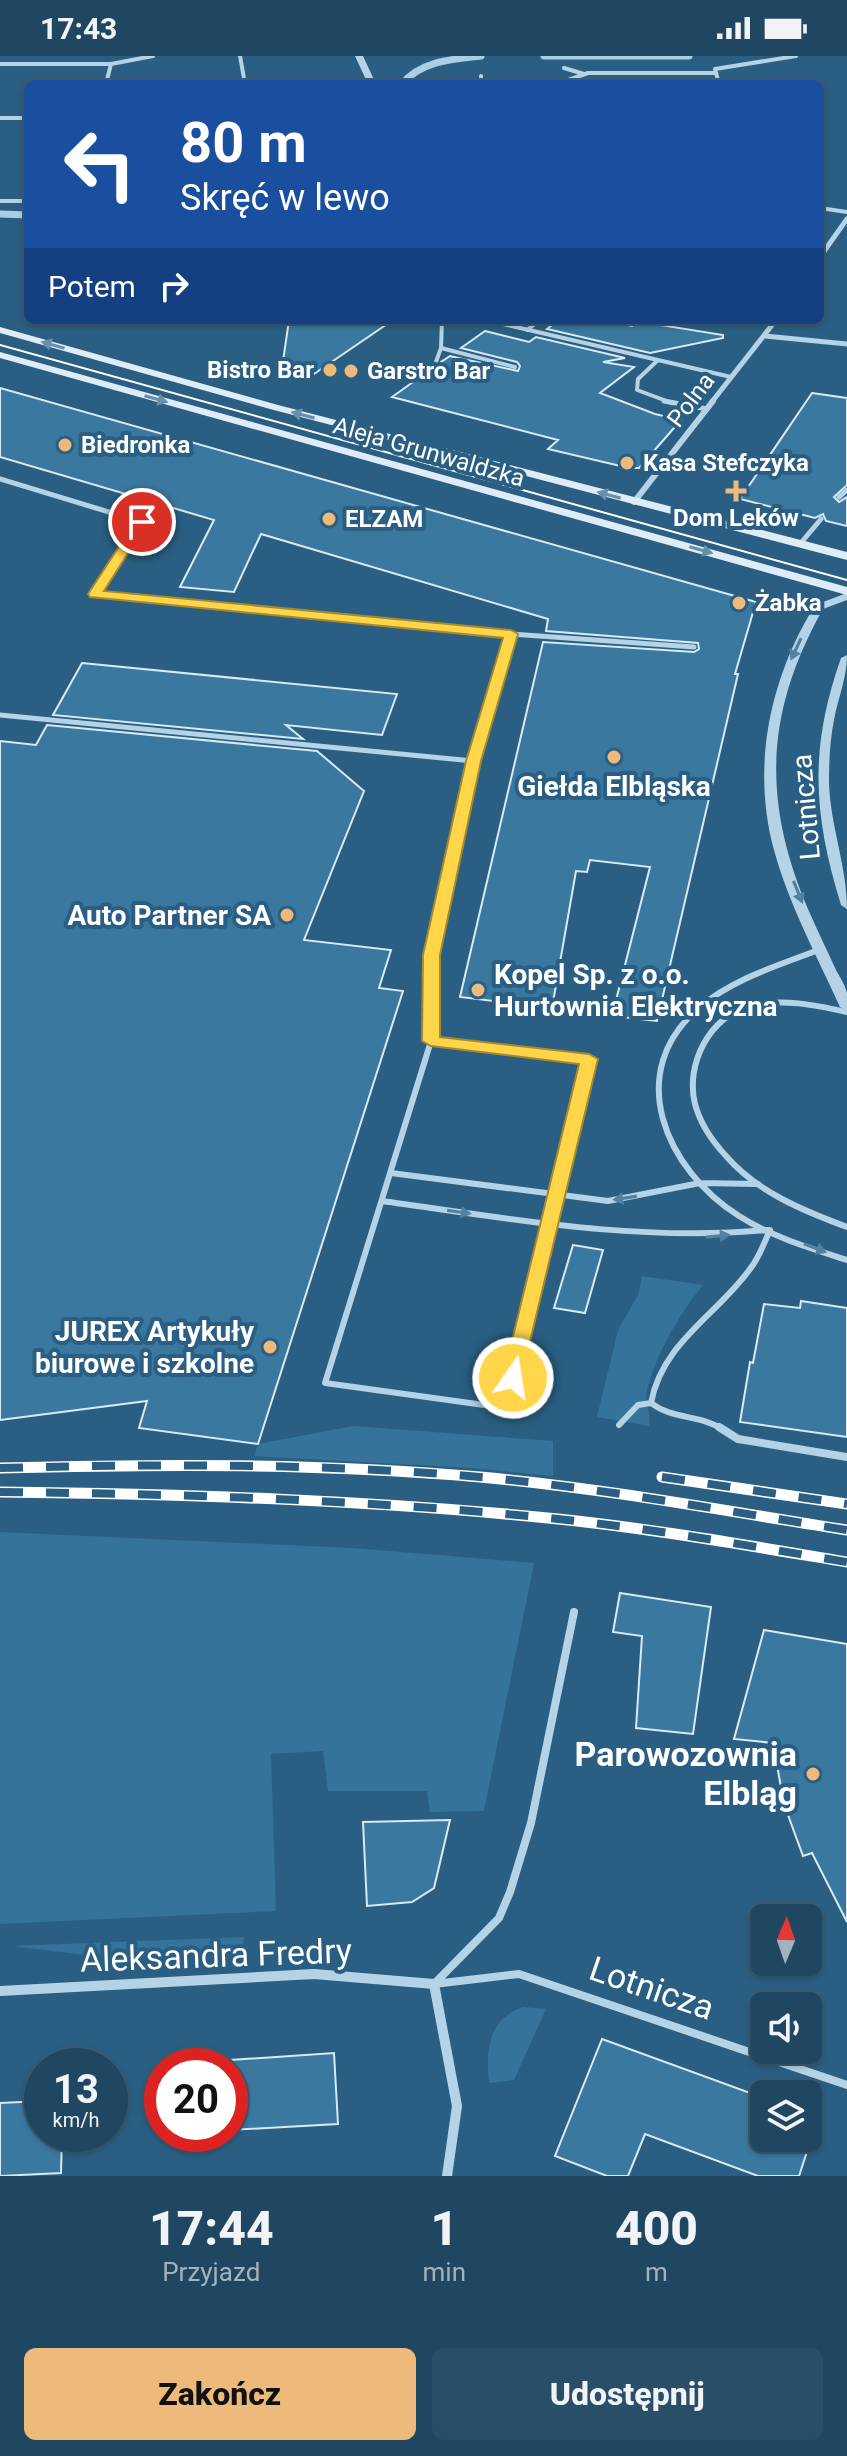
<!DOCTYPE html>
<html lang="pl">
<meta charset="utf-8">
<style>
:root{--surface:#204762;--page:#284e68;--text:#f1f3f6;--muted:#a2b2be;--line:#3d5f77;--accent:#edba7c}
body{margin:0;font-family:Roboto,sans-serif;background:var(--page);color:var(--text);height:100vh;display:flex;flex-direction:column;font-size:30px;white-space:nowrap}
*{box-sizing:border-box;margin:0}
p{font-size:26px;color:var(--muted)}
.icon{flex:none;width:44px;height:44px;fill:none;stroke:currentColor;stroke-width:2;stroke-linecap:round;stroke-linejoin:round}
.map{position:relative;height:2120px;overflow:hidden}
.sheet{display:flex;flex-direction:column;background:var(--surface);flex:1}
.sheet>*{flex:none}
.banner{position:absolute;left:24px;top:24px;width:800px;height:244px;border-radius:12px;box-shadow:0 2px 6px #0004,0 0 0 2px var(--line);background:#1a4fa0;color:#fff;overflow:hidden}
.needle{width:52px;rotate:2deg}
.controls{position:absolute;left:750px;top:1848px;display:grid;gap:16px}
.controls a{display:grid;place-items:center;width:72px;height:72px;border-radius:12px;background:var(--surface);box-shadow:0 2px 6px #0004,0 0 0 2px var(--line);font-size:40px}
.speed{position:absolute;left:24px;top:1992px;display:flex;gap:16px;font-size:40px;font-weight:700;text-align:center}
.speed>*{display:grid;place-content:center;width:104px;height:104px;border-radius:50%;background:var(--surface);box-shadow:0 2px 6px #0004,0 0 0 2px var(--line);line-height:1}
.speed small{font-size:20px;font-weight:400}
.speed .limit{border:12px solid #d22;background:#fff;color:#111}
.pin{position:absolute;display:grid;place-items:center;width:68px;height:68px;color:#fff;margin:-34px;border:4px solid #fff;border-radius:50%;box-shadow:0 2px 8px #0007}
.me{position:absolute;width:88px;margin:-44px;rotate:13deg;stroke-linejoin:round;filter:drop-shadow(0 0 6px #0008)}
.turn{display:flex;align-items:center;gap:28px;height:168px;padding:0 24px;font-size:36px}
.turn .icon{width:104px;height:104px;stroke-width:2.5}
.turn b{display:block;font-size:56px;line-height:68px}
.then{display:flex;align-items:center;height:76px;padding:0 24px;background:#0003;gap:16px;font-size:30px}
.eta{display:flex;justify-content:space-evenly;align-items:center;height:136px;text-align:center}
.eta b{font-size:48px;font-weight:800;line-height:56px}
.primary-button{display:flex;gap:16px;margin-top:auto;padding:16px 24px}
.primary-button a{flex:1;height:92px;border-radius:12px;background:var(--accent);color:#111;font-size:32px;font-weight:800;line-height:92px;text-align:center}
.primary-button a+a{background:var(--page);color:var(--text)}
.status{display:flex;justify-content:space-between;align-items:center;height:56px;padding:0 40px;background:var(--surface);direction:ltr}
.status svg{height:22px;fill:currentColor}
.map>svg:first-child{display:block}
.green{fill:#35739a}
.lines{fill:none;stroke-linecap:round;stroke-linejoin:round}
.stream{stroke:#a9cfe6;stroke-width:7}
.building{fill:#3b789f;stroke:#d7eaf5;stroke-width:2}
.service-far3{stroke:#b4d3e6;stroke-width:4}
.service-far2{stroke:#b4d3e6;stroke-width:5}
.service-far1{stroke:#b4d3e6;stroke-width:6}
.service{stroke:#b4d3e6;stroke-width:8}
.minor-far2{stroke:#b4d3e6;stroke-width:5}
.minor-far1{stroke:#b4d3e6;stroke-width:6}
.minor{stroke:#b4d3e6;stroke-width:10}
.tertiary{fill:#b4d3e6;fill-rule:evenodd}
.secondary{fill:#ddecf6;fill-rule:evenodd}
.tram{stroke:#fff;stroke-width:2}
.rail-casing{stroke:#fff;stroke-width:11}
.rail{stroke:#2a5f83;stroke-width:8;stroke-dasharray:23;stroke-linecap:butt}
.oneway{fill:#6990ab}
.oneway2{fill:#5382a1}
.route{fill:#ffd54a;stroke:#a68a30;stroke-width:2}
.poi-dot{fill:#edba7c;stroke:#2a5f83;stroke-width:3}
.labels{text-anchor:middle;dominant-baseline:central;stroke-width:8;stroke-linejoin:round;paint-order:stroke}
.far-poi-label{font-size:24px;font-weight:bold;fill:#fff;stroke:#2a5f83;text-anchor:start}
.far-street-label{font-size:24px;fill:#fff;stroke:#2a5f83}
.poi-label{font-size:28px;font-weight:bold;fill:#fff;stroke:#2a5f83;text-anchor:end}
.street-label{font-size:28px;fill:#fff;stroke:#2a5f83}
.near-poi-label{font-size:34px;font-weight:bold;fill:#fff;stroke:#2a5f83;text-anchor:end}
.near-street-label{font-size:34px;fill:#fff;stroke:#2a5f83}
</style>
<div class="status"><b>17:43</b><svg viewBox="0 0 49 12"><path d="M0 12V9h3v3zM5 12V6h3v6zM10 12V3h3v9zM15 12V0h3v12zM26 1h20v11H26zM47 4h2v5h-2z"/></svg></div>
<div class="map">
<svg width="847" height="2120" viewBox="0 0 847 2120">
<rect width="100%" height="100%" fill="#2a5f83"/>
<path class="green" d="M 642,1220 L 703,1229 C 679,1259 657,1296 647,1334 C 644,1348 652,1358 649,1370 L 597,1361 L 618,1274 L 638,1239 Z
M 353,1370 L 553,1385 L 553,1420 L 472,1412 L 254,1400 L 258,1388 Z
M 0,1476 L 352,1492 L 534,1507 L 484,1755 L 430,1756 L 427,1735 L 328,1735 L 323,1695 L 271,1698 L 276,1855 L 0,1868 Z
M 244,1881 L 243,1897 L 126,1904 L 12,1890 Z
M 523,1951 L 546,1953 L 514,2024 L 489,2027 C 486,1995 487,1964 523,1951 Z"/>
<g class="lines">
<path class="stream" d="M 544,0 L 689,0
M 402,28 C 421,5 453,3 481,0
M 0,158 L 28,159"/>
</g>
<path class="building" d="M 289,264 L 393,264 L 311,320 L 282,312 Z
M 558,264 L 606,264 L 632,270 L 636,265 L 723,279 L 723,282 L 650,297 L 547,273 Z
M 485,275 L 529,286 L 536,281 L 625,302 L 603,306 L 634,311 L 600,337 L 655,358 L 681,364 L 639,412 L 629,412 L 548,393 L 558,384 L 392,341 L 427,316 L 429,321 L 435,321 L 441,306 L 450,300 L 518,315 L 520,310 L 517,306 L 461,292 Z
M 0,332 L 756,546 L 735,618 L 738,618 L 657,965 L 612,960 L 650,811 L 590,804 L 587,816 L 576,815 L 552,952 L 460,941 L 543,586 L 694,596 L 699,593 L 698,587 L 546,575 L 548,563 L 261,478 L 234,536 L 180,531 L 214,464 L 0,401 Z
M 812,337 L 847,342 L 847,429 L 834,441 L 839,446 L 847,441 L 847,470 L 826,465 L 823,458 L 815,462 L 740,443 Z
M 82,607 L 397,638 L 382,679 L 286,669 L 303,683 L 53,659 Z
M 47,669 L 317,695 L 364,735 L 304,884 L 391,894 L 379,932 L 403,935 L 258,1388 L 139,1372 L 147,1345 L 0,1364 L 0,685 L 36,689 Z
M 573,1189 L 603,1194 L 585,1257 L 554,1252 Z
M 801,1245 L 847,1252 L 847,1381 L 740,1366 L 750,1306 L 753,1307 L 764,1248 L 800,1252 Z
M 620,1537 L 711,1551 L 693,1678 L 636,1672 L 642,1580 L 613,1576 Z
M 764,1574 L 847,1588 L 847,1866 L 812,1797 L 803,1800 L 784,1748 L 773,1687 L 734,1683 Z
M 450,1764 L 434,1832 L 412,1846 L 367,1850 L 363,1766 Z
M 602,1983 L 764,2042 L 764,2082 L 808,2082 L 808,2058 L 818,2062 L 799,2120 L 758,2120 L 645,2078 L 628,2120 L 607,2120 L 555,2100 Z
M 334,1997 L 338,2068 L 230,2074 L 230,2004 Z
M 42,2045 L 42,2078 L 62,2078 L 61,2117 L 0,2120 L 0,2047 Z"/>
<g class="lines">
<path class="service-far3" d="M 240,0 L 245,28
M 0,8 L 111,8 L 153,0
M 564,12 L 584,18
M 481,20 L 481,28
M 106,28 L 111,8
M 557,28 L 588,17 L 716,17
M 719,28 L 715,13 L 796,0
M 0,62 L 28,62
M 820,152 L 847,156
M 442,264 L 441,292 L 515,311
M 486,264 L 731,321
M 527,274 L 540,264
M 658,304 L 638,323 L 637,334 L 672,347
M 432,317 L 441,292"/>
<path class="service-far2" d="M 664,345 L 707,353
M 0,423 L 142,466 L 95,538 L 511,578 L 694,591
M 839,441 L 847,434
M 800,488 L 821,463
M 0,659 L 473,705
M 454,794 L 473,705 L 511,578"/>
<path class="service-far1" d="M 821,893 C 780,909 734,922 700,951 C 622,1016 666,1114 739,1160 C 772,1181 810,1192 847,1204
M 847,956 C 815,949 782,942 750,950 C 710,960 685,1008 695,1048 C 700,1067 713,1086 726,1100 C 757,1136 804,1155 847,1171
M 431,985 L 589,1003 L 506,1352 L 325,1327 Z
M 431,985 L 432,899 L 455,792
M 391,1117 L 608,1145 L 700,1127 L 758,1128
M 382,1145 C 511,1163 637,1186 768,1174
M 619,1369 L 638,1349 L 651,1347
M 722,1373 C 699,1358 673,1364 651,1347 C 662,1287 717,1259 750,1213 C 759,1202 764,1187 770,1174"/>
<path class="service" d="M 719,1371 L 738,1383 L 847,1401
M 434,1928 L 519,1918 L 847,2029
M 434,1928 L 499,1862 L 510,1836 L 531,1767 L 574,1556"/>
<path class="minor-far2" d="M 820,201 L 847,163
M 765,280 L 847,288
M 711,347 L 776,264"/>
<path class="minor-far1" d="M 634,446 L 713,345"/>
<path class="minor" d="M 0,1935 L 314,1918 L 434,1928 L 457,2050 L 447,2120"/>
<path class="tertiary" d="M 355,0 L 363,0 L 376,28 L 368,28 Z
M 0,143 L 28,143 L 28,147 L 0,147 Z
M 847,537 L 847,544 L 823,553 C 765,656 762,745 808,853 C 817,874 827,894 836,914 C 840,921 845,929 847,937 C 847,942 847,950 847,955 L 840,951 C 817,900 789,849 774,794 C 751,710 770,622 815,549 Z
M 847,599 C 847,622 838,642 834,664 C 830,684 829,705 829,726 C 830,769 847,810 847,853 L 841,849 C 813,758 809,693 841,602 Z"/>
<path class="secondary" d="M 0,271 L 278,349 L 847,496 L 847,504 L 270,353 L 0,277 Z
M 0,296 L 847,531 L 847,539 L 0,302 Z"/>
<path class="tram" d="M 0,289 L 847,524"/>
<g class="rail-casing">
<path id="rail" d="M 0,1412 C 160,1408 320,1407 480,1421 C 603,1432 725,1455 847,1474
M 662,1421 L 847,1448
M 0,1436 C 186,1438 373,1444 558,1463 C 655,1473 751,1490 847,1506"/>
</g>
<use href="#rail" class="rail"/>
</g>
<defs><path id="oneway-solid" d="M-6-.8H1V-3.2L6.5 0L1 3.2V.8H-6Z" transform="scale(2)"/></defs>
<g class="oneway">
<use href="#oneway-solid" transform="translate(53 289) rotate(-164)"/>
<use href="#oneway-solid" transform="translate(156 343) rotate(16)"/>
<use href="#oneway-solid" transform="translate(303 359) rotate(-165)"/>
<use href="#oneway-solid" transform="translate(609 439) rotate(-165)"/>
<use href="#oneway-solid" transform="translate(701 494) rotate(16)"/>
</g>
<g class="oneway2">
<use href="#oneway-solid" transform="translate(796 593) rotate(115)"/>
<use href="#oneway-solid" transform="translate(798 836) rotate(68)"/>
<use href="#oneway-solid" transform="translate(625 1142) rotate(171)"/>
<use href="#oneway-solid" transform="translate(459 1156) rotate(8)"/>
<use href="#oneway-solid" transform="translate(718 1180) rotate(-5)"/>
<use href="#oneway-solid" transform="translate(815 1192) rotate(21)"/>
</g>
<path class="route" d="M 142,462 L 148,466 L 104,535 L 511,574 L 518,578 L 481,705 L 440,899 L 440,981 L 589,998 L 598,1003 L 520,1327 L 506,1327 L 503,1322 L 579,1008 L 431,990 L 422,985 L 423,899 L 466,705 L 503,582 L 90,541 L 88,538 L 135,466 Z"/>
<g class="poi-dot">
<circle cx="330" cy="314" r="8"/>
<circle cx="351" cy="315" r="8"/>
<circle cx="65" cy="389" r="8"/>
<circle cx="627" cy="407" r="8"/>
<path d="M732 423h8v8h8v8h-8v8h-8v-8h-8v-8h8z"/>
<circle cx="329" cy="463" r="8"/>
<circle cx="739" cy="547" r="8"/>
<circle cx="614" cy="701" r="8"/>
<circle cx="287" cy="859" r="8"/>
<circle cx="478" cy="934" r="8"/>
<circle cx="270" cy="1291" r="8"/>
<circle cx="813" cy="1718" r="8"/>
</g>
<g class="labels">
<g class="far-poi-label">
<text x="314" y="314" text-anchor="end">Bistro Bar</text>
<text x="367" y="315">Garstro Bar</text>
<text x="81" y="389">Biedronka</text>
<text x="643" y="407">Kasa Stefczyka</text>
<text x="736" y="462" text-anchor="middle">Dom Leków</text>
<text x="345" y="463">ELZAM</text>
<text x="755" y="547">Żabka</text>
</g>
<g class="far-street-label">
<text transform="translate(691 344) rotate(-53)">Polna</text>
<text transform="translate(429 396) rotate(16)">Aleja Grunwaldzka</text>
</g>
<g class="poi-label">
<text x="614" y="730" text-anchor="middle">Giełda Elbląska</text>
<text x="271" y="859">Auto Partner SA</text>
<text x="494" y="918" text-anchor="start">Kopel Sp. z o.o.<tspan x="494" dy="32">Hurtownia Elektryczna</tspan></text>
<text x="254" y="1275">JUREX Artykuły<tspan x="254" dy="32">biurowe i szkolne</tspan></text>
</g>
<g class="street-label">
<text transform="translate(806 751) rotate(-95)">Lotnicza</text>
</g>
<g class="near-poi-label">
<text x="797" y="1698">Parowozownia<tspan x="797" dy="39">Elbląg</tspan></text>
</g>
<g class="near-street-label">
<text transform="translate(216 1899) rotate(-2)">Aleksandra Fredry</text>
<text transform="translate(652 1932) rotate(19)">Lotnicza</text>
</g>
</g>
</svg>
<div class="controls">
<a><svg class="needle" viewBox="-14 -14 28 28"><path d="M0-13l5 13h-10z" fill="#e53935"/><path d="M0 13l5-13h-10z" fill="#a2b2be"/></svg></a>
<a><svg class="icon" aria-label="sound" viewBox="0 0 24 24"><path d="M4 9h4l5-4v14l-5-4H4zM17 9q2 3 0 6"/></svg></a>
<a><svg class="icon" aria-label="layers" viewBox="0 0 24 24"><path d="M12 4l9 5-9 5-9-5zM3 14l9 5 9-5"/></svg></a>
</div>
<div class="speed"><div>13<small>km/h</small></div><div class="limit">20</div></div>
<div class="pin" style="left:142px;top:466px;background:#d93025"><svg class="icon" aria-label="arrive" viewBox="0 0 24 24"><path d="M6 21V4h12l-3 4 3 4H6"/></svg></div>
<svg class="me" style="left:513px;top:1322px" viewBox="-20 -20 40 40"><circle r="17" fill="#ffd54a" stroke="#fff" stroke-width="3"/><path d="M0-11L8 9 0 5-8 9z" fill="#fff"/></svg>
<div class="banner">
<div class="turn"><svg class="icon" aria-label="left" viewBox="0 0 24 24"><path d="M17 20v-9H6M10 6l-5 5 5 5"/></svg><div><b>80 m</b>Skręć w lewo</div></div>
<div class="then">Potem<svg class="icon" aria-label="right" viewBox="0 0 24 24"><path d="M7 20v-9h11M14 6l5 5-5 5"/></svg></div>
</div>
</div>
<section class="sheet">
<div class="eta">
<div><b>17:44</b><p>Przyjazd</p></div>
<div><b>1</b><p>min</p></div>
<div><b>400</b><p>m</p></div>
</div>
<div class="primary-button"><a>Zakończ</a><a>Udostępnij</a></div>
</section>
